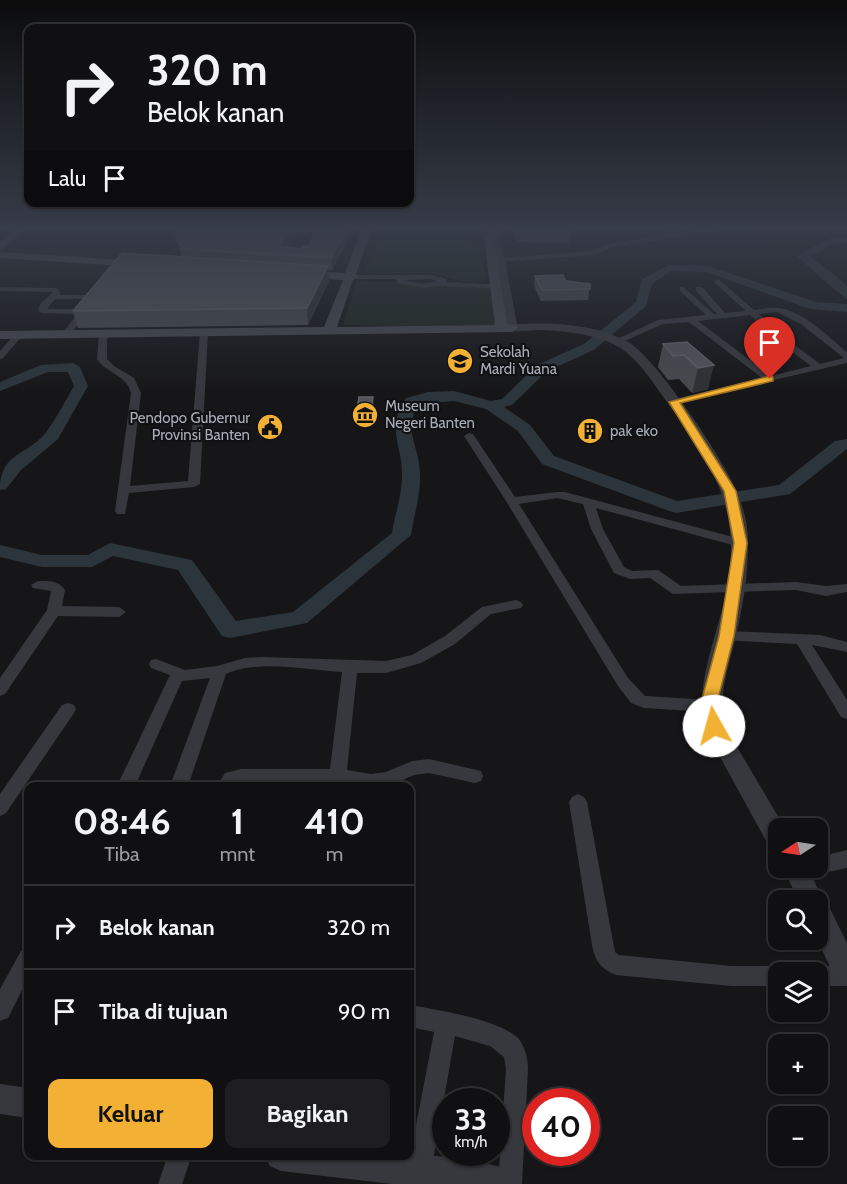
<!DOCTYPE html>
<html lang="id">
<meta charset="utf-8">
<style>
:root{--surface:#101012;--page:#1e1e20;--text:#f1f3f6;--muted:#9c9d9f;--line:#303032;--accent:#f2b134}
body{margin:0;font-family:Cabin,sans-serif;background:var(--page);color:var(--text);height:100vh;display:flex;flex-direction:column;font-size:22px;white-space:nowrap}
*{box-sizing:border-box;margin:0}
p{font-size:20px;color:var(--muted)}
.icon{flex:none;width:33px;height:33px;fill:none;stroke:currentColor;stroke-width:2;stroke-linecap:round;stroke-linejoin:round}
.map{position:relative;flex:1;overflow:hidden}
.panel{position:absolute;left:24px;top:782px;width:390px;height:378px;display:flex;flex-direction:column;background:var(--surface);border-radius:12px;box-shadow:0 2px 4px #0004,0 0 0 2px var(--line)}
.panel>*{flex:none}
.guide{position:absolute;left:24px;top:24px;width:390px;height:183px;border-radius:12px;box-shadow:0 2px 4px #0004,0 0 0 2px var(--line);background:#101012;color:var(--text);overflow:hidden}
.needle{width:39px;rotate:258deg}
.buttons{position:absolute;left:768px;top:818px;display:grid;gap:12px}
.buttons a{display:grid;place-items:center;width:60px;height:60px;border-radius:12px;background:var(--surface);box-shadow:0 2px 4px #0004,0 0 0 2px var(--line);font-size:30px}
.speed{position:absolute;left:432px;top:1088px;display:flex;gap:12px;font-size:30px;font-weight:700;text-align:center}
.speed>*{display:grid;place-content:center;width:78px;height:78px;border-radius:50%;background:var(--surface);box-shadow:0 2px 4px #0004,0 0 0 2px var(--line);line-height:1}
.speed small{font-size:15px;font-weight:400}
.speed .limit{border:9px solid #d22;background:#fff;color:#111}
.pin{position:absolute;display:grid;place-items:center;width:51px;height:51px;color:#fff;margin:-62px -26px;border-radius:50% 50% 50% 0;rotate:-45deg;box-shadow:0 0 6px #0007}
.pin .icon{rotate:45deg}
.me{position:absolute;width:66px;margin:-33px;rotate:353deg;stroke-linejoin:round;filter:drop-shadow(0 0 4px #0008)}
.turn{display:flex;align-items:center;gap:21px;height:126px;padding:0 24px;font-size:27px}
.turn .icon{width:78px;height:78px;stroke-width:2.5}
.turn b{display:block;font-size:42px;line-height:51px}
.then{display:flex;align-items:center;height:57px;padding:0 24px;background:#0003;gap:12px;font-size:22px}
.eta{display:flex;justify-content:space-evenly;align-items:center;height:102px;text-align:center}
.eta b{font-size:36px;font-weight:700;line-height:42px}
.cta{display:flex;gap:12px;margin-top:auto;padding:12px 24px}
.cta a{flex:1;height:69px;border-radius:12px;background:var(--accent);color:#111;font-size:24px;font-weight:700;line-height:69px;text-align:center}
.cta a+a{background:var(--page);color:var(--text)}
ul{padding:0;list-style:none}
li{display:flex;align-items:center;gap:18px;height:84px;padding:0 24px;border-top:2px solid var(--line)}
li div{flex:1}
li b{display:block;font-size:22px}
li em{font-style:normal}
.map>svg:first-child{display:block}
.green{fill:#1e261f}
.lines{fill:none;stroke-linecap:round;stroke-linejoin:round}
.river{fill:#2c353c;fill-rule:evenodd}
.minor{fill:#37383d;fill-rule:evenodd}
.tertiary{fill:#37383d;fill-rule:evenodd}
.secondary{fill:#45474d;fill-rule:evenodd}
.wall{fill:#47494d;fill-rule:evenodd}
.shaded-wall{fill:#2f3033}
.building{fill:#525359;stroke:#5f6168;stroke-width:1.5}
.route{fill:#f2b134;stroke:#9d7322;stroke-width:1.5}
.labels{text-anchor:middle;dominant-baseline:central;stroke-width:4.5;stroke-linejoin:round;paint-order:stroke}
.far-poi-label{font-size:15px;fill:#a8adb8;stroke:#111113;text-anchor:start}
</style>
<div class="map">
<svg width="847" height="1184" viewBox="0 0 847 1184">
<rect width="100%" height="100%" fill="#161618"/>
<path class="green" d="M 384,229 L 479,229 L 480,234 L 470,237 L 470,241 L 482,246 L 485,280 C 469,287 451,277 434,274 C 412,271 390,277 367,272 L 366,270 Z
M 356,281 L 504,284 L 508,328 L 343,325 Z"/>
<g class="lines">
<path class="river" d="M 847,237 L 847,243 L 836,243 L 810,256 L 843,282 L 847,287 L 847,299 C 844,298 802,261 797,256 L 830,238 Z
M 669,265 L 708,266 L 816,302 L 847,304 L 847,312 L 810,309 L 707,272 L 671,271 L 652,284 L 646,306 L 594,350 L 547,371 L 512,405 L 504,407 L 530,425 L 554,456 L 677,501 L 779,485 L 835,441 L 847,439 L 847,449 L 790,494 L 676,513 L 669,511 L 542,464 L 518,431 L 486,409 L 454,401 L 417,404 C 404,436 419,444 420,474 C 421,494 414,515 411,535 L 307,623 L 230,638 L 222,636 L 178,570 L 113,556 L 92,567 L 42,567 L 0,557 L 0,545 L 42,555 L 88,555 L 110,543 L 192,560 L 236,621 L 293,612 L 392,533 C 395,514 402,495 402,476 C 403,445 385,429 406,398 L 428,392 L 454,391 L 491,401 L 502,399 L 537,365 L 584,344 L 636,302 L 642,279 Z
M 73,363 L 80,367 L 88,386 L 58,439 L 21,470 L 6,489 L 0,490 C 0,451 29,456 47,431 C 57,417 65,401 74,386 L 68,372 L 48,372 L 0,391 L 0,382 L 41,365 Z"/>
<path class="minor" d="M 668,229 L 675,229 L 679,232 L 732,229 L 615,247 L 592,255 L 501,262 L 497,260 L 501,258 L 591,251 L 613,243 L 672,233 Z
M 354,275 L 432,275 L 447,279 L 447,282 L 504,285 L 508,287 L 504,289 L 439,286 L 422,288 L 397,283 L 397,279 L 351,279 L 350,277 ZM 431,279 L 438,281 L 422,284 L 404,280 Z
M 718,279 L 754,310 C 762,309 771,307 778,308 C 804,311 827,336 847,352 L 847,363 L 671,404 L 671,400 L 762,378 L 689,322 L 663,324 L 618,344 L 611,342 L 658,320 L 706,315 L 680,291 L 680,287 L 683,287 L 714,314 L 717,314 L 696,291 L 696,287 L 702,287 L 725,313 L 746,311 L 715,283 L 714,281 ZM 777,312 L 801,324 L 844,358 L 820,364 L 784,337 L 759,314 ZM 750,315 L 778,341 L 811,366 L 771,376 L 698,321 Z
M 0,287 L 55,288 L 59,290 L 60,295 L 96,295 L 100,297 L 96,299 L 55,299 L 47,309 L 81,309 L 86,307 L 90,309 L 69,336 L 66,337 L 62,334 L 77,314 L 42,313 L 38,311 L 40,304 L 53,292 L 0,291 Z
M 204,329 L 208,332 L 200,484 L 194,487 L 129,493 L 125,514 L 117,514 L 115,511 L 131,393 C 127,375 107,374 97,359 L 99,334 L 103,331 L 107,334 L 107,359 L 114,366 L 134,378 L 141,393 L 130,486 L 188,481 L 200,332 Z
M 16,333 L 23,335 L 3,358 L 0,359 L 0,351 Z
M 469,433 L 473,434 L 515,497 L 557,492 L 565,492 L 744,540 L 746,543 L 740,547 L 596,508 L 603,529 L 624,567 L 632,571 L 658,570 L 681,586 L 796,582 L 826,586 L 847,584 L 847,592 L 826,596 L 796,590 L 673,594 L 650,578 L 630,579 L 614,573 L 591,529 L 583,504 L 557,498 L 519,504 L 628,678 L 645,696 L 710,700 L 716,702 L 718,706 L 716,710 L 710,712 L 644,708 L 631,703 L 618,686 L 506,501 L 464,436 Z
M 38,581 C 49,581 58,580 65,590 L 62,606 L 119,607 L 126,612 L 119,617 L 58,616 L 5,694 L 0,696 L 0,678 L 47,610 L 51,591 L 33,588 L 31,585 Z
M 516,600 L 521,602 L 523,605 L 521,608 L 491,614 L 455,644 L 421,663 L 386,673 L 357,673 L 347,770 L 371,774 L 386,772 L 412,761 L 429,759 L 481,771 L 483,776 L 481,781 L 475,783 L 429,773 L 414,775 L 389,786 L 346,784 L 346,786 L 328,786 L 329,783 L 241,783 L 235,786 L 217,786 L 225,773 L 241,769 L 330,769 L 342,672 C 309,670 256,659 226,674 L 188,786 L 170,786 L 210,678 L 182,681 L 135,786 L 117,786 L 170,675 L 151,668 L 149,664 L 151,660 L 156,659 L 185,670 L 217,666 L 245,658 L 262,657 L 386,661 L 412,655 L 445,636 L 482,607 Z
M 726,631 L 820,635 L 847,642 L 847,652 L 812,645 L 847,700 L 847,719 L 841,717 L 797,644 L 721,640 L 719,636 L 721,632 Z
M 68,703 L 74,705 L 76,709 L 74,713 L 6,813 L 0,816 L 0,794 L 62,705 Z
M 578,794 L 584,797 L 587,802 L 615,952 L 619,955 L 731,966 L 778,966 L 785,969 L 787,972 L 778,972 L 778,986 L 731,986 L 616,975 C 601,969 595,961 592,945 L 569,802 L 572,797 Z
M 847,850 L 847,868 L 818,874 L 811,871 L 810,867 L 818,867 L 818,857 Z
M 28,948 L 28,978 L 8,1018 L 0,1021 L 0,989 L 21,951 Z
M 818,966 L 847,966 L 847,986 L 818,986 L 818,972 L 809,972 L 811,969 Z
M 410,1005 C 437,1010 498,1019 518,1038 C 525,1046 528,1059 528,1069 L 522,1184 L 498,1184 L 506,1069 L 504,1057 L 490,1046 L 455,1036 L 431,1172 L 428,1181 L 420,1184 L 410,1181 L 407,1172 L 434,1032 L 410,1027 Z
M 168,1155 L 192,1155 L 182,1184 L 158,1184 Z"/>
<path class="tertiary" d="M 491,229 L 499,229 L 517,324 C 552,322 596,324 628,342 C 657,359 724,460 737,492 C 744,509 749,528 748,546 C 748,576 743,606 736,636 C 729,666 718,694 724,725 L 785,828 L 778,828 L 778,849 L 769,846 L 703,726 C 695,683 720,628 728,584 C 741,503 709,460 664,398 C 652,381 637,358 619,347 C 596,334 566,331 540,330 C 529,330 518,333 508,330 L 503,314 Z
M 783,867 L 808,867 L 823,901 L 827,903 L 847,943 L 847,986 L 837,982 L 817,939 L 818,900 L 798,900 Z
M 0,1084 L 28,1088 L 28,1118 L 0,1114 Z
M 410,1153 C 444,1157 482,1159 515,1172 L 519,1184 L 392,1184 L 281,1171 L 270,1166 L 265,1155 Z"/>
<path class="secondary" d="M 17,229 L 27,229 L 0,250 L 0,242 Z
M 362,229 L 372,229 L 356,274 L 359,277 L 353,280 L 337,327 L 495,325 L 483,229 L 492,229 L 507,324 L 516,325 L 518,328 L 512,332 L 0,339 L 0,331 L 324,327 L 343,280 L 302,277 L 297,274 L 302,271 L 345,273 Z
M 0,252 L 141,261 L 146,264 L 141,267 L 0,258 Z"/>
</g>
<path class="wall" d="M 183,229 L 337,229 L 348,240 L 332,270 L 328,270 L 329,281 L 308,325 L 78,328 L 73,311 L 181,257 L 180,249 L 183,247 L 178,246 L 175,235 ZM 300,232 L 314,233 L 308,246 L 300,249 L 287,247 Z
M 508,229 L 572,229 L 570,243 L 518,242 L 511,230 L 508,230 Z
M 535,276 L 590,284 L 588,300 L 541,301 L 534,286 Z
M 687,342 L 708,389 L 692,393 L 679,379 L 668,380 L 658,367 L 663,344 Z
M 374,405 L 371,424 L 357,424 L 356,415 Z"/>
<path class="shaded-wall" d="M 293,229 L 300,229 L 300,232 L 281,255 L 277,246 Z
M 347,229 L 348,240 L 332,270 L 331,258 Z
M 328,266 L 329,281 L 308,325 L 307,308 Z
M 714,365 L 708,389 L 692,393 L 698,368 Z
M 373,397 L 374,405 L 371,424 L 370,415 Z"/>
<path class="building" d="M 183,229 L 293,229 L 277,246 L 300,249 L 303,246 L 308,246 L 317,229 L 347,229 L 331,258 L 180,249 L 194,236 L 175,235 Z
M 122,253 L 328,266 L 307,308 L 73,311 Z
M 563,275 L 566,281 L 590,284 L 590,289 L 542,290 L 535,276 Z
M 687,342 L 714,365 L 698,368 L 684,355 L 673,356 L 663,344 Z
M 359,397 L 373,397 L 370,415 L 356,415 Z"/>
<linearGradient id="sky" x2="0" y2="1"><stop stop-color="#0c0c0d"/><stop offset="0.58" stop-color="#363c48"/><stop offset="1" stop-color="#363c48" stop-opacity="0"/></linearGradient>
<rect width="847" height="394" fill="url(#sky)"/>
<path class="route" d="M 770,376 L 773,377 L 773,381 L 680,403 L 736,491 L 747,543 L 734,636 L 718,699 L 722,726 L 720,730 L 714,732 L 709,730 L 702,699 L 719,636 L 734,543 L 724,491 L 669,402 Z"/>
<defs>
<g id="school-disc" transform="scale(1.35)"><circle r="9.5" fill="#f2b134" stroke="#111113"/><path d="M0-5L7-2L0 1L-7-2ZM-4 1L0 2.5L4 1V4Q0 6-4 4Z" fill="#111"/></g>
<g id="museum-disc" transform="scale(1.35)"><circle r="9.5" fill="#f2b134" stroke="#111113"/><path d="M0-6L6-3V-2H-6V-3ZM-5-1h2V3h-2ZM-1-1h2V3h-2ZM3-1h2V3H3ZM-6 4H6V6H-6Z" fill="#111"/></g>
<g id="civic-disc" transform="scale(1.35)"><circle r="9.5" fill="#f2b134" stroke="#111113"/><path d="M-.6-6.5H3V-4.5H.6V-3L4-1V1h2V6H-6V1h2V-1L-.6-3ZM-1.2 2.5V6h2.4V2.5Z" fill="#111"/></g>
<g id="building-disc" transform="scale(1.35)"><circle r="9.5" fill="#f2b134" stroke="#111113"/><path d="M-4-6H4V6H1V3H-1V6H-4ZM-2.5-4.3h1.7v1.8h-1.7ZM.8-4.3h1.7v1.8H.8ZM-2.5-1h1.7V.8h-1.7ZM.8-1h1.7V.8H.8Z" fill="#111"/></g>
</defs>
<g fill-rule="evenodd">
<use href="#school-disc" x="460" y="361"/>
<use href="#museum-disc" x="365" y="415"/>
<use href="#civic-disc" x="270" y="427"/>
<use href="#building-disc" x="590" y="431"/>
</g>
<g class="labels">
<g class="far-poi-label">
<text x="480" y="352">Sekolah<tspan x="480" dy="17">Mardi Yuana</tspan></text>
<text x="385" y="406">Museum<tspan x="385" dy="17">Negeri Banten</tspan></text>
<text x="250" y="418" text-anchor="end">Pendopo Gubernur<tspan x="250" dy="17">Provinsi Banten</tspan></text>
<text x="610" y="431">pak eko</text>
</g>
</g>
</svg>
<div class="buttons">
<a><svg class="needle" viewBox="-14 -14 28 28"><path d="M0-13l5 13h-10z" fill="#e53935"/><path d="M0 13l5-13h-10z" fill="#9c9d9f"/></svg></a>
<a><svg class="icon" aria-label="search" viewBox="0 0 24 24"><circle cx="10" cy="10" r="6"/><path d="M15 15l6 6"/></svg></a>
<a><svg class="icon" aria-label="layers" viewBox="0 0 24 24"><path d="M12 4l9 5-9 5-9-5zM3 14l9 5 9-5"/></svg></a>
<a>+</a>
<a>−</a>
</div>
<div class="speed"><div>33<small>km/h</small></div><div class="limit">40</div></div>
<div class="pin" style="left:770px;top:379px;background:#d93025"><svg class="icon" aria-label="arrive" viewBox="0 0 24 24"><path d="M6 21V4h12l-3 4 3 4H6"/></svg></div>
<svg class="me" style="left:714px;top:726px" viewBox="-20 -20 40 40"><circle r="19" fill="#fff"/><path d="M0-13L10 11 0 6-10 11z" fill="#f2b134"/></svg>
<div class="guide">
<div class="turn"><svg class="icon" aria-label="right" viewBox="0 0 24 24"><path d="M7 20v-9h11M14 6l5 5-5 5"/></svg><div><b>320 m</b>Belok kanan</div></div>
<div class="then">Lalu<svg class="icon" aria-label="arrive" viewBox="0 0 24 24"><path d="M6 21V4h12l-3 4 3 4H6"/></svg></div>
</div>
<section class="panel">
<div class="eta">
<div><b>08:46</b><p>Tiba</p></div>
<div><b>1</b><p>mnt</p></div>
<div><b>410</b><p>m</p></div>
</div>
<ul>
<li><svg class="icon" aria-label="right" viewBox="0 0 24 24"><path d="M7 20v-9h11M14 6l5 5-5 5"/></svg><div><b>Belok kanan</b></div><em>320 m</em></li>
<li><svg class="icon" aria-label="arrive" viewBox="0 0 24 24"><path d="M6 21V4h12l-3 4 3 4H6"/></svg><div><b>Tiba di tujuan</b></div><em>90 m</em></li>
</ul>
<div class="cta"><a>Keluar</a><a>Bagikan</a></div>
</section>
</div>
